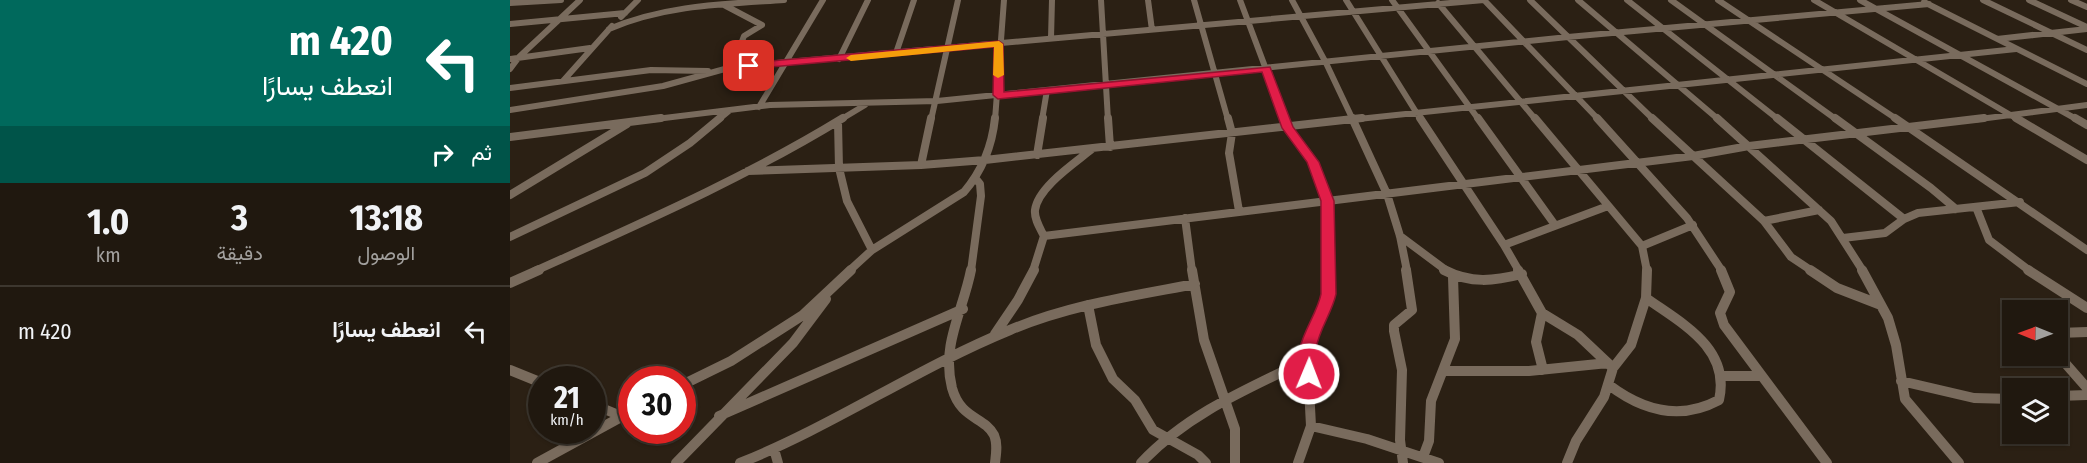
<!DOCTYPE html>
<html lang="ar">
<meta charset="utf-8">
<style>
:root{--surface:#20180f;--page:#282118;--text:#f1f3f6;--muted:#a2a09e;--line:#3d372f}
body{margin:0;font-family:"Fira Sans Condensed",Vazirmatn,sans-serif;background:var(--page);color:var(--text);direction:rtl;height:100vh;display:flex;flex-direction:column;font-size:22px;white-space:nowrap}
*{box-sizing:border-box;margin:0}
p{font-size:20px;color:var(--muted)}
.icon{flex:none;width:33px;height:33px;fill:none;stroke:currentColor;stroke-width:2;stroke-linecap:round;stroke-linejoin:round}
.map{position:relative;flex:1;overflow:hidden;direction:ltr}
.drawer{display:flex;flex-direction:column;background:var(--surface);width:510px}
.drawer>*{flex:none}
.banner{background:#00695c;color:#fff;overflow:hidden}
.needle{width:39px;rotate:271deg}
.fabs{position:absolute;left:1492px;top:300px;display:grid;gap:12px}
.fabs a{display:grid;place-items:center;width:66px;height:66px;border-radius:0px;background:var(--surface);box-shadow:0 2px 4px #0004,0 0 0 2px var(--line);font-size:30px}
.speed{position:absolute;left:18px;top:366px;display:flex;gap:12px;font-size:30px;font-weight:700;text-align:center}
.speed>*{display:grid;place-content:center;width:78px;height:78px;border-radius:50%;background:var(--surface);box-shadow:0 2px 4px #0004,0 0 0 2px var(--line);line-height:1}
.speed small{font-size:15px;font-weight:400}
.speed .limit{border:9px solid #d22;background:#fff;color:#111}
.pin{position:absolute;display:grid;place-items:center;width:51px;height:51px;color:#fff;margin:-26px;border-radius:12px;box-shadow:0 3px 9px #0006}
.me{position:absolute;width:66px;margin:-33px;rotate:1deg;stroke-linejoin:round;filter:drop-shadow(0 0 4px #0008)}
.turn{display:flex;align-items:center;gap:21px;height:126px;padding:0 18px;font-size:27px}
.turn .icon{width:78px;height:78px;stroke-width:2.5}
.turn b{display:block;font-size:42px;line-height:51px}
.then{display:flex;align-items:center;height:57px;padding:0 18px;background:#0003;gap:12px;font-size:22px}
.eta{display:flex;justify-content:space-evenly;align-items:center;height:102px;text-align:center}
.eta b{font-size:36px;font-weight:700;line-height:42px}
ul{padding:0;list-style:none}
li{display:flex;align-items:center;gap:18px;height:90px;padding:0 18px;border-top:2px solid var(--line)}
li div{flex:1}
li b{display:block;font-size:22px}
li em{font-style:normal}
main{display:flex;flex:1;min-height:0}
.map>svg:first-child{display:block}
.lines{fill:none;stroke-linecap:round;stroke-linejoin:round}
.minor-far2{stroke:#796b5d;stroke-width:6}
.minor-far1{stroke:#796b5d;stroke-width:8}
.minor{stroke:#796b5d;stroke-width:10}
.route{fill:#e11d48;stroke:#92132f;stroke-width:1.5}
.slow{fill:#f59e0b}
</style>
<main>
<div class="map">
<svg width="1577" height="463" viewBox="0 0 1577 463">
<rect width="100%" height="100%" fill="#2b2014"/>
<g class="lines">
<path class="minor-far2" d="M 591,0 L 598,120
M 638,0 L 642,30
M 684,0 L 718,120
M 730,0 L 775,120
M 782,0 L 816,63 L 843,120
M 836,0 L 911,120
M 882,0 L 969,120
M 974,0 L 1089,120
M 1020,0 L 1144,120
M 1068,0 L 1209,120
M 1117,0 L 1269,120
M 1161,0 L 1327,120
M 1208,0 L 1388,120
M 1304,0 L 1509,120
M 1350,0 L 1568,120
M 1473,0 L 1577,50
M 1519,0 L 1577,27
M 1561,0 L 1577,7
M 1414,2 L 1577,84
M 0,3 L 51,0
M 928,3 L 1026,120
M 214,5 L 252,25 L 234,36 L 222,67
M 111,17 L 128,0
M 0,24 L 115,13
M 99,29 C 155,5 214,4 274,0
M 541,38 L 542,0
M 1487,39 L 1577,29
M 386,53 L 404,0
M 0,59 L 80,48
M 329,59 L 358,0
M 0,69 L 9,57 L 70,0
M 53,81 L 102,26
M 0,88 L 141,70 L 198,71
M 249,107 L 313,0
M 0,110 L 153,86 L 222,67 L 974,0
M 138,120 L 260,105 L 427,101 L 1058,37 L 1419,4
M 208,120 L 219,111
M 330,120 L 355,105
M 421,120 L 448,0
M 485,120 L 494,0
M 532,120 L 537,90
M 839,120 L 1506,49
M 1462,120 L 1577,105"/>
<path class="minor-far1" d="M 598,118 L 600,147
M 718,118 L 722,133 L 719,153 L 729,211
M 774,118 C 781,135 794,146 803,161 C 822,196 818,233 819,271
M 842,118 L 877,194 L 890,236 L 897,271
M 910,118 L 994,245 L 1009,271
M 968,118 L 1045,225
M 1025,118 L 1132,246 L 1137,271
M 1087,118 L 1177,218 L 1212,271
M 1142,118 L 1254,221 L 1281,257 L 1302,271
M 1207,118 L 1321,221 L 1353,271
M 1267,118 L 1394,219
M 1325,118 L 1421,188 L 1446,209
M 1385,118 L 1577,250
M 1506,118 L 1577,160
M 1565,118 L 1577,125
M 328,122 L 329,168 L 337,201 L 362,250
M 0,137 L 151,118
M 527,155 L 533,118
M 411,165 L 421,118
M 238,171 L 411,165 L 475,160 L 852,118
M 0,195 L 117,124
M 1466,207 L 1479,240 L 1520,271
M 675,218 L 682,271
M 1254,221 L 1309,210
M 534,236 L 1183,156 L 1239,146 L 1474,118
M 890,236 L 937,271
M 0,237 L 135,173 L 180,143 L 210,118
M 1333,238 L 1375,233 L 1394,219 L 1408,213 L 1510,202
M 994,245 L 1098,206
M 1132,246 L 1183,225
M 25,271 C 129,224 235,178 333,118
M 339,271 L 362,250 L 454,192 C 472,171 482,147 485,118
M 461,271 L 471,196 L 470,184 L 466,179
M 523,271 L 534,236 C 530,228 524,219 525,210 C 528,187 565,163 582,149"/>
<path class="minor" d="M 461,270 C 453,311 431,345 442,388 C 451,420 474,416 484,435 C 488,444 486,454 485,463
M 682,270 L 694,340 L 725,429 L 725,463
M 934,270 C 961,284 984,281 1012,274
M 1008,270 L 1032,313 L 1068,335 L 1103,368
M 1211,270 L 1220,292 L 1210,313 L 1214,325 L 1317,463
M 1300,270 L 1327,288 L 1371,305
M 1352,270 L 1378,318 L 1386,345 L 1395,399 L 1449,463
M 1518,270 L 1577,308
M 0,283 L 29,270
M 578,305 L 586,345 L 603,379 L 625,400 L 643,430 L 688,455 L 696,463
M 1032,313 L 1026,342 L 1033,370
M 1548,333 L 1577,332
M 485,334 L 508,300 L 524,270
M 1548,355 L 1577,388
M 0,370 L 32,383
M 934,371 L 1019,371 L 1098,363
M 1210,376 L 1252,376
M 1391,381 L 1464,398 L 1503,399
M 172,385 L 221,361 L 293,315 L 341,270
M 1099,385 C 1132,410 1170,421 1209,400 C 1221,348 1171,323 1136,298
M 1548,396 L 1577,395
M 82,404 L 111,416
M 209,416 L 453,309
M 801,426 L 857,439 L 929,463
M 264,449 L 268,463
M 913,457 L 919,441 L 921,401 L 945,339 L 943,277
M 27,463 L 122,411
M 166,463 L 283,343 L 316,299
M 230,463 C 323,426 407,368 500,330 C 559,305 622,296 685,284
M 631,463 C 677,414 737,389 797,360
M 788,463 L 801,426 L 797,350 L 819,294 L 819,270
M 893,463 L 890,440 L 892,370 L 884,331 L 884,325 L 902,310 L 896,270
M 1057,463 L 1066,441 L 1094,397 L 1103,368 L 1121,345 L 1136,298 L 1137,270"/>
</g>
<path class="route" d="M 489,41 L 493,44 L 494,92 L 760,67 L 783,127 L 809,162 L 824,201 L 826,294 C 822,313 809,329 806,349 C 804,359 809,369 804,378 L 799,380 L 793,378 C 777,350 806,320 811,294 L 811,201 L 797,162 L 772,128 L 752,72 L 488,99 L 483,95 L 484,47 L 239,69 L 234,66 L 239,63 Z"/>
<path class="slow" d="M 489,41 L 493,44 L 494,75 L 488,78 L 483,75 L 484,47 L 341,61 L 336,58 L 341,55 Z"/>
</svg>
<div class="fabs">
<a><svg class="needle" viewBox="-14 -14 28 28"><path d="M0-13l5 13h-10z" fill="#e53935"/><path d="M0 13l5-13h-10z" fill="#a2a09e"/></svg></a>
<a><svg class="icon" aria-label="layers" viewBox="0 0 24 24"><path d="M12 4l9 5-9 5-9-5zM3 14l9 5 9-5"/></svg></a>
</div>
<div class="speed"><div>21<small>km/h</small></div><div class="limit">30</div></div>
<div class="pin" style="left:239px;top:66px;background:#d93025"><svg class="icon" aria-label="arrive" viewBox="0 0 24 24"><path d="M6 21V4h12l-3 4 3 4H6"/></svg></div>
<svg class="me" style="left:799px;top:374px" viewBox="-20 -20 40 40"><circle r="17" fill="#e11d48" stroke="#fff" stroke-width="3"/><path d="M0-11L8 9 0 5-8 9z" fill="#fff"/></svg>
</div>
<section class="drawer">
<div class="banner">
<div class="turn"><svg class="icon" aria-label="left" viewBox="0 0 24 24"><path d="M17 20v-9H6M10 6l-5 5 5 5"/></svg><div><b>420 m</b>انعطف يسارًا</div></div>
<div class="then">ثم<svg class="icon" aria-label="right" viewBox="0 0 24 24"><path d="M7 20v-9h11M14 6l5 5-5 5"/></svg></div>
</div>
<div class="eta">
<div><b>13:18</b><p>الوصول</p></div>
<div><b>3</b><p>دقيقة</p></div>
<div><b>1.0</b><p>km</p></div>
</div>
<ul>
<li><svg class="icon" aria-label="left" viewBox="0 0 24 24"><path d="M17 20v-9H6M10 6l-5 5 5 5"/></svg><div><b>انعطف يسارًا</b></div><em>420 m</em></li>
</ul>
</section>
</main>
